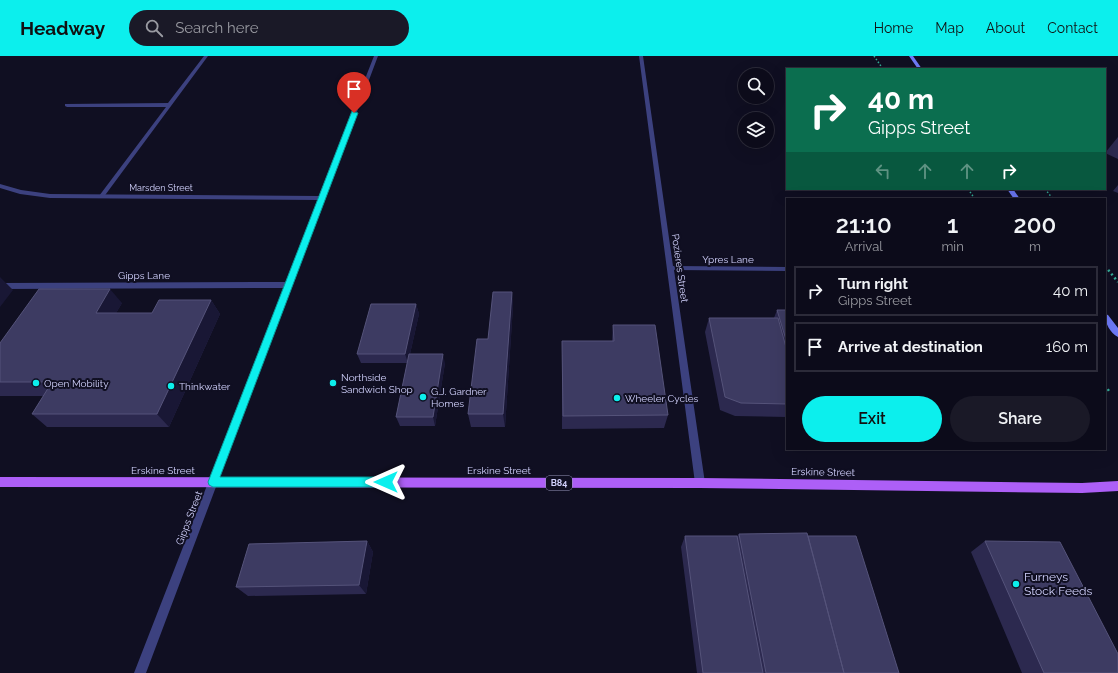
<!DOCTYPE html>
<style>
:root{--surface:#0c0b1a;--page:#1a1927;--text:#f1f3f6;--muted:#9a9ba2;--line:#2c2b39;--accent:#0cefed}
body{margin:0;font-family:Raleway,sans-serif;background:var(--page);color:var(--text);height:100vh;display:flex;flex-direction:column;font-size:15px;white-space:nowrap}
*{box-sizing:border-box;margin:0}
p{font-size:13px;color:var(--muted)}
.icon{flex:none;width:22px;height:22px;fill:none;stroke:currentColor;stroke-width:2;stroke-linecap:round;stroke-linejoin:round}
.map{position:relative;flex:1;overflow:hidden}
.drawer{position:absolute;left:786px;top:142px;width:320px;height:252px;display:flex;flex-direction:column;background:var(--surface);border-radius:0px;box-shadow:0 4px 16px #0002,0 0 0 1px var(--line)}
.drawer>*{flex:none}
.banner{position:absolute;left:786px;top:12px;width:320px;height:122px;border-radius:0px;box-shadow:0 4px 16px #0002,0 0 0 1px var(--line);background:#0b6e4f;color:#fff;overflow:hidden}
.controls{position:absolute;left:738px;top:12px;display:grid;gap:8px}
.controls a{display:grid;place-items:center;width:36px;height:36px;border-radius:50%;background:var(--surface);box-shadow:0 4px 16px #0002,0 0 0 1px var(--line);font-size:20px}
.pin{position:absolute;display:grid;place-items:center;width:34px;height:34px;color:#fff;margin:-41px -17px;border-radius:50% 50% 50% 0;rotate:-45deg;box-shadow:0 0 4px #0007}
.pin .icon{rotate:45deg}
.me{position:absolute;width:44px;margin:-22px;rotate:270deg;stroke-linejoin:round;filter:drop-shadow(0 0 3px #0008)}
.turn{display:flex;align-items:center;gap:14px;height:84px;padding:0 16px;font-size:18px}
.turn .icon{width:52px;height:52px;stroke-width:2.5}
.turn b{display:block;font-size:28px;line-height:34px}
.lanes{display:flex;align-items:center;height:38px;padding:0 16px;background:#0003;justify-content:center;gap:20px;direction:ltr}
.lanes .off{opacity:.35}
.eta{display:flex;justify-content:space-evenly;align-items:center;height:68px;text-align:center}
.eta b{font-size:24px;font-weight:600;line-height:28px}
.cta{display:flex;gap:8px;margin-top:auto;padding:8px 16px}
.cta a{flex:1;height:46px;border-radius:24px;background:var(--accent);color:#111;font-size:16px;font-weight:600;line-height:46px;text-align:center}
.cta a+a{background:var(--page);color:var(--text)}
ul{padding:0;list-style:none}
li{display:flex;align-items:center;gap:12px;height:50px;margin:0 8px 6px;padding:0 8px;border:2px solid var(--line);border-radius:0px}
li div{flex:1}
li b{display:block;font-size:15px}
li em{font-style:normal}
header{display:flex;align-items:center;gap:24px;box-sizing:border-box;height:56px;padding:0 20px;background:var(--accent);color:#111}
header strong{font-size:19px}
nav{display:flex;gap:22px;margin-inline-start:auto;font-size:14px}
.search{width:280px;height:36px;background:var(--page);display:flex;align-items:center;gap:10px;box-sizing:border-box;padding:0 14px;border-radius:22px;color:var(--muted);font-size:15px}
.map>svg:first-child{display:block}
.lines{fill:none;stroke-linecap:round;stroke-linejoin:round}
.path-far1{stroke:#34af9a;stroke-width:1.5;stroke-dasharray:1.5 2;stroke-linecap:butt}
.path{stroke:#34af9a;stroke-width:2.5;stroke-dasharray:2 3;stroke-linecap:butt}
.lane{fill:#3c417f;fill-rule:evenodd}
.street{fill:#3c417f;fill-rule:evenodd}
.secondary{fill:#6e7af8;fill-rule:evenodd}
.primary{fill:#ad5ff7;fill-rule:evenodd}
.wall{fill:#2c294f}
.shaded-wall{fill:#191735}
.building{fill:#3d3b62;stroke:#55537a}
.route{fill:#0cefed;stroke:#089b9a}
.poi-dot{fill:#0cefed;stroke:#100f22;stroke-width:1.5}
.labels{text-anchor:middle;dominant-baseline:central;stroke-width:4;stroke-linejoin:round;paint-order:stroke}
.far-street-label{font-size:9px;fill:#d2d2fd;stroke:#100f22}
.shield{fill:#100f22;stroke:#9898bb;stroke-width:1}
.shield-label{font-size:9px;font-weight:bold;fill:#d2d2fd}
.street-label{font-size:10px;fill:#d2d2fd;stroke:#100f22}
.poi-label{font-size:10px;fill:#d2d2fd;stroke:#100f22;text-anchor:start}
.near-poi-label{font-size:12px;fill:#d2d2fd;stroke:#100f22;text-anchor:start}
</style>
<header>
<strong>Headway</strong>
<div class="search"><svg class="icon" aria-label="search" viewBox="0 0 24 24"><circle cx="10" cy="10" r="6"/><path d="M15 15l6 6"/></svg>Search here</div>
<nav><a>Home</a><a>Map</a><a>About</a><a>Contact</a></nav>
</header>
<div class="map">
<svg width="1118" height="617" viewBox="0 0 1118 617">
<rect width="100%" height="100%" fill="#100f22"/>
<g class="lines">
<path class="path-far1" d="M 874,0 L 883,13
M 968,133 L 975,143
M 1045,133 L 1053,143"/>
<path class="path" d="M 1105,210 L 1118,226
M 1105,329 L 1109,335"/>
<path class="lane" d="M 204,0 L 208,0 L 103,142 L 99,142 L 99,140 L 166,51 L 67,51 L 65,50 L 65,48 L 168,47 Z
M 289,226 L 293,229 L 289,232 L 0,233 L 0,227 Z"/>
<path class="street" d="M 374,0 L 378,0 L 146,617 L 134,617 L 318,144 L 50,142 L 20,138 L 0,132 L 0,128 L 21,134 L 50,138 L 319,140 Z
M 639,0 L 643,0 L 673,210 L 787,211 L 787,215 L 674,214 L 705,427 L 703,430 L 700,431 L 697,430 L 695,427 Z"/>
<path class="secondary" d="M 909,0 L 913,0 L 922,13 L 918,13 Z
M 1007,133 L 1013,133 L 1020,143 L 1014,143 Z
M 1105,258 L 1108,259 L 1118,272 L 1118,281 C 1110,277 1105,267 1105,258 Z"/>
<path class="primary" d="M 0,421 L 700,422 L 1082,427 L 1118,425 L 1118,435 L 1082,437 L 700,432 L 0,431 Z"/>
</g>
<path class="wall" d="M 1118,81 L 1118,103 L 1105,97 Z
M 1118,129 L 1118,137 L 1113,135 Z
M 512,236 L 513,250 L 505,371 L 471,371 L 468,358 L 488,283 Z
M 211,244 L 220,258 L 169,371 L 47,371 L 32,358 L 44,340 L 0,340 L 0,287 L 122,247 L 116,257 L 152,257 Z
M 416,248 L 419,258 L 410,298 L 445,307 L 435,370 L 400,370 L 396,361 L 407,307 L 361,307 L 357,298 Z
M 777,254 L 787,254 L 787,361 L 735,360 L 720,354 L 705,276 L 709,262 L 774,262 Z
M 613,269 L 668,359 L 664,372 L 562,373 L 562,299 L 612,285 Z
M 739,478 L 808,480 L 899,617 L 697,617 L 681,491 L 685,480 L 737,480 Z
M 367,485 L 373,496 L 366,538 L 248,540 L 236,531 Z
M 985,485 L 1118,617 L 1022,617 L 971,496 Z"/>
<path class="shaded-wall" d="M 0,221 L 13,234 L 0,251 Z
M 110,233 L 122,247 L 108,271 L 96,257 Z
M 512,236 L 513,250 L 505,371 L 503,358 Z
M 211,244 L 220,258 L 169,371 L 157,358 Z
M 416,248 L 419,258 L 408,307 L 405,298 Z
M 443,298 L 445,307 L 435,370 L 433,361 Z
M 367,485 L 373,496 L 366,538 L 359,529 Z"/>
<path class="building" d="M 39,233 L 110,233 L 96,257 L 152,257 L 159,244 L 211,244 L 157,358 L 32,358 L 52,326 L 0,326 L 0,287 Z
M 493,236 L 512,236 L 503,358 L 468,358 L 477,283 L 488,283 Z
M 371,248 L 416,248 L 405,298 L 357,298 Z
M 777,254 L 787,254 L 787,287 Z
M 709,262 L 778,262 L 787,295 L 787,348 L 741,347 L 725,341 Z
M 613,269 L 655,269 L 668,359 L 563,360 L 562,285 L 614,285 Z
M 409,298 L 443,298 L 433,361 L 396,361 Z
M 807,477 L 844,617 L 766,617 L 739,478 Z
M 685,480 L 737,480 L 763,617 L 703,617 Z
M 808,480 L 856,480 L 899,617 L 844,617 Z
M 367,485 L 359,529 L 236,531 L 249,488 Z
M 985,485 L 1060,486 L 1118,598 L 1118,617 L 1044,617 Z"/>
<path class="route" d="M 352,55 L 358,57 L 220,421 L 386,421 L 389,423 L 391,426 L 389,430 L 386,431 L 213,431 L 209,429 L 208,426 Z"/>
<g class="poi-dot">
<circle cx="36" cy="327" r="4"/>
<circle cx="333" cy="327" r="4"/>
<circle cx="171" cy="330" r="4"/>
<circle cx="423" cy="341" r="4"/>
<circle cx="617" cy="342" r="4"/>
<circle cx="1016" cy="528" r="4"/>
</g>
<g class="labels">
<g class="far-street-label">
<text x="161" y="132">Marsden Street</text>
</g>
<rect class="shield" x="546" y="420" width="26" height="14" rx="3"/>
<g class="shield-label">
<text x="559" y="427">B84</text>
</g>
<g class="street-label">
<text x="728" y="203">Ypres Lane</text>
<text transform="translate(680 212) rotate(82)">Pozieres Street</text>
<text x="144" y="219">Gipps Lane</text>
<text x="163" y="414">Erskine Street</text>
<text x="499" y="414">Erskine Street</text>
<text transform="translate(823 416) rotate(1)">Erskine Street</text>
<text transform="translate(189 462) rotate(-69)">Gipps Street</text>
</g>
<g class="poi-label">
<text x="341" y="321">Northside<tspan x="341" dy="12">Sandwich Shop</tspan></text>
<text x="44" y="327">Open Mobility</text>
<text x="179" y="330">Thinkwater</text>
<text x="431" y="335">G.J. Gardner<tspan x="431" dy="12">Homes</tspan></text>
<text x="625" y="342">Wheeler Cycles</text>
</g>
<g class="near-poi-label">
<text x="1024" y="521">Furneys<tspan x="1024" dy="14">Stock Feeds</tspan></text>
</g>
</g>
</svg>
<div class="controls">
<a><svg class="icon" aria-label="search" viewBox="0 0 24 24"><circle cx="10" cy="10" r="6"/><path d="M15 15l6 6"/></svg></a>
<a><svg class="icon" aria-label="layers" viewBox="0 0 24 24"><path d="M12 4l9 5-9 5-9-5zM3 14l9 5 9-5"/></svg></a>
</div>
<div class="pin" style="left:354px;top:57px;background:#d93025"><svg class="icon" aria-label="arrive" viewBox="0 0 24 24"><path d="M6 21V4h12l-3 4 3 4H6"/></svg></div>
<svg class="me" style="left:386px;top:426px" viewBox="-20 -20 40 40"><path d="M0-17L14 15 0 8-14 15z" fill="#0cefed" stroke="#fff" stroke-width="4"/></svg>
<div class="banner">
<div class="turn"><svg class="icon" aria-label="right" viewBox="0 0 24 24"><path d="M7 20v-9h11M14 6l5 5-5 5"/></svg><div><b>40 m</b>Gipps Street</div></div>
<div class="lanes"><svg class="icon off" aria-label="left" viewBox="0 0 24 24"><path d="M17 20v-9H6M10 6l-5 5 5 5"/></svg><svg class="icon off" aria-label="ahead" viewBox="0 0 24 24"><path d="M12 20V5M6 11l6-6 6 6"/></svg><svg class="icon off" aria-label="ahead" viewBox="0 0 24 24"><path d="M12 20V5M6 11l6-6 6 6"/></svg><svg class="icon" aria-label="right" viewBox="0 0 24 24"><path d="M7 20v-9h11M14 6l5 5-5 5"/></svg></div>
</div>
<section class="drawer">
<div class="eta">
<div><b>21:10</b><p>Arrival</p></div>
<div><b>1</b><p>min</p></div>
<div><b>200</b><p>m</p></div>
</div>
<ul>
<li><svg class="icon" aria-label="right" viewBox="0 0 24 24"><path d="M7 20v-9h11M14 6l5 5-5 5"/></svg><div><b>Turn right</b><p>Gipps Street</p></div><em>40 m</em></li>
<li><svg class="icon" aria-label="arrive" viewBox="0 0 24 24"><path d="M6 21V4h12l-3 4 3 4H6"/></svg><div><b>Arrive at destination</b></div><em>160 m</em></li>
</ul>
<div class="cta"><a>Exit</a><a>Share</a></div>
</section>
</div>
